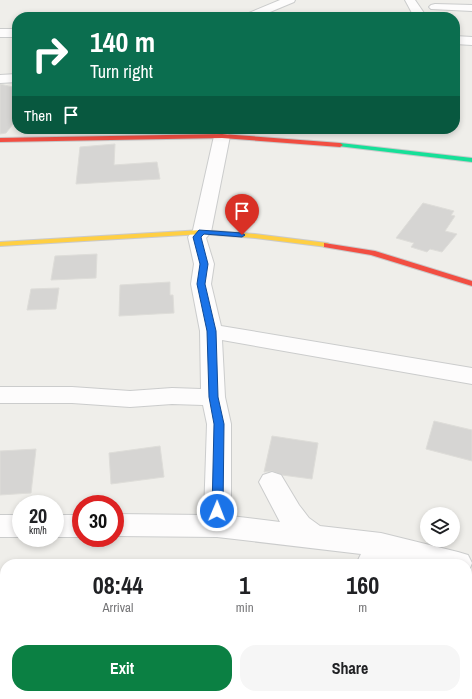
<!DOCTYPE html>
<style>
:root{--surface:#fff;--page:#f6f6f6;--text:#202124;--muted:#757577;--accent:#0b8043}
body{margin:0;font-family:"Archivo Narrow",sans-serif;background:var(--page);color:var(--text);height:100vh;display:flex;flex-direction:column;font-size:15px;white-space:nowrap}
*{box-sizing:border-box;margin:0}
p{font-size:13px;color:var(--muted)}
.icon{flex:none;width:22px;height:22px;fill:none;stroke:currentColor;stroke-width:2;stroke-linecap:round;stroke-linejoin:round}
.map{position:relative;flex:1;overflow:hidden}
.details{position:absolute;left:0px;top:559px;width:472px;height:140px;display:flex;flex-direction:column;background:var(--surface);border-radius:16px 16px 0 0;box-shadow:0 2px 6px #0003}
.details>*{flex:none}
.top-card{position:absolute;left:12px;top:12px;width:448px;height:122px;border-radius:16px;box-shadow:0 2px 6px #0003;background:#0b6e4f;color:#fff;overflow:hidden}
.tools{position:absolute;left:420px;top:507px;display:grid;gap:8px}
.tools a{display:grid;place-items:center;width:40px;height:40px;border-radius:50%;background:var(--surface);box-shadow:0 2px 6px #0003;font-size:20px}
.speed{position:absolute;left:12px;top:495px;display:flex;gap:8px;font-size:20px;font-weight:700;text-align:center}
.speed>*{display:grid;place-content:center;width:52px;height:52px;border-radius:50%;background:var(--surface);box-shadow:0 2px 6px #0003;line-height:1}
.speed small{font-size:10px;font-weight:400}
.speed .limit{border:6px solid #d22;background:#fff;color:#111}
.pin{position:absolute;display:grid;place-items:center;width:34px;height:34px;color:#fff;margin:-41px -17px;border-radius:50% 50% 50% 0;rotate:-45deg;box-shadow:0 0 4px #0007}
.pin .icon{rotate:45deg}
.me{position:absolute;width:44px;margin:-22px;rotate:1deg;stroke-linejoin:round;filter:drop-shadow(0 0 3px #0008)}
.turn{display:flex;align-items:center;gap:14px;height:84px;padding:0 12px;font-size:18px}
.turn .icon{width:52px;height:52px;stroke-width:2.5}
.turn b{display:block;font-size:28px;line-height:34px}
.then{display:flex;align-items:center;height:38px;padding:0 12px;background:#0003;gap:8px;font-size:15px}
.eta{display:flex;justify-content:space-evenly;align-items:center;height:68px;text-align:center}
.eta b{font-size:24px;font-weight:700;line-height:28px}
.action{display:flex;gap:8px;margin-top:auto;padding:8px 12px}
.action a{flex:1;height:46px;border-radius:16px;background:var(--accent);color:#fff;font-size:16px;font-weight:700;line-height:46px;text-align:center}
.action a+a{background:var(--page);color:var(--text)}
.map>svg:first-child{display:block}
.building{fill:#d6d5d3;stroke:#deddd9}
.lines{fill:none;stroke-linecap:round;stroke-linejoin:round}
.street-casing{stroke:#cbcccc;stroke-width:2}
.fast-casing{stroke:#cacacb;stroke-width:2}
.slow-casing{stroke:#cacacb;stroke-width:2}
.jam-casing{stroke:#cacacb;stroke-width:2}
.street{fill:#fdfcfc;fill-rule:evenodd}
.fast{fill:#16e098;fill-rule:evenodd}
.slow{fill:#ffcf43;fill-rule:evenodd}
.jam{fill:#f24e42;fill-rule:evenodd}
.route{fill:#1a73e8;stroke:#114b97}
</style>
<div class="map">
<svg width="472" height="699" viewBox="0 0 472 699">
<rect width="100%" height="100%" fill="#efeeea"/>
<path class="building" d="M 0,84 L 17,88 L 17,119 L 6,133 L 0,134 Z
M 115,144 L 114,165 L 157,162 L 160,179 L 76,184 L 80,147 Z
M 423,203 L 454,211 L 451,215 L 455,216 L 445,231 L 457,234 L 442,252 L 430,249 L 427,252 L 411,247 L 414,243 L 396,238 Z
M 97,254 L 96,278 L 51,280 L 55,256 Z
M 170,282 L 170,295 L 173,295 L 174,313 L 119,316 L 120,285 Z
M 59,288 L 56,309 L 27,310 L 31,289 Z
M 434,421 L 472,430 L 472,461 L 426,449 Z
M 272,436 L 318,443 L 312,479 L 282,475 L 272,471 L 264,472 Z
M 160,446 L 164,477 L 111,484 L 109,453 Z
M 36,449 L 31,493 L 0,495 L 0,451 Z"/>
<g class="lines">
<g class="street-casing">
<path id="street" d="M 280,0 L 295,0 L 294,2 L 258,17 L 242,17 L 244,15 Z
M 405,0 L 415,0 L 424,13 L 422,17 L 410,17 L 412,13 Z
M 435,4 L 472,5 L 472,11 L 431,9 L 429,7 L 431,5 Z
M 0,29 L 17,29 L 17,37 L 0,37 Z
M 455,36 L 472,37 L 472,45 L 455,44 Z
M 17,74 L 17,82 L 0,83 L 0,75 Z
M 222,131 L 227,133 L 230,136 L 211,232 L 206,238 L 214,264 L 211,284 L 221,326 L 472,368 L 472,384 L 222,340 L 225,397 L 231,424 L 231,516 L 280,522 L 259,482 L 263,475 L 272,472 L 281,475 L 299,505 L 309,518 L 320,526 L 381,533 L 458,552 L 468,555 L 472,563 L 468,573 L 467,573 L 467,564 L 408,564 L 388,559 L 385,564 L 356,564 L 361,554 L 217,537 L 115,536 L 115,514 L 204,515 L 207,424 L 203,405 L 172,404 L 130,407 L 72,403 L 0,403 L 0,387 L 72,387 L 130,391 L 172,388 L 201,389 L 200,331 L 191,284 L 194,264 L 188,237 L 193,230 L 214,136 L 217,133 Z
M 0,515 L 21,515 L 21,537 L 0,537 Z
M 55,515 L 81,515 L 81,537 L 55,537 Z
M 285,694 L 318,694 L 316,699 L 282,699 Z"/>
</g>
<g class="fast-casing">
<path id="fast" d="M 340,143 L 472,158 L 472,162 L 338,146 L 338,144 Z"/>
</g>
<g class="slow-casing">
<path id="slow" d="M 202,230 L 255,234 L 327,243 L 331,245 L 327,247 L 255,238 L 202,234 L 0,246 L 0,242 Z"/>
</g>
<g class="jam-casing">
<path id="jam" d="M 222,134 L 340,143 L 343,145 L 340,147 L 222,138 L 0,142 L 0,138 Z
M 324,243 L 375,251 L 472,281 L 472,286 L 371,255 L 324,247 Z"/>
</g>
<use href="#street" class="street"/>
<use href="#fast" class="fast"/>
<use href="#slow" class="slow"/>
<use href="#jam" class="jam"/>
</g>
<path class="route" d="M 199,230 L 242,233 L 245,235 L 242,237 L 204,234 L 201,237 L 208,264 L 205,284 L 216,331 L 218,397 L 224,424 L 223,511 L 221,514 L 217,515 L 213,514 L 212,511 L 214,424 L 209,397 L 207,331 L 197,284 L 200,264 L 193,237 Z"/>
</svg>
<div class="tools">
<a><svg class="icon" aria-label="layers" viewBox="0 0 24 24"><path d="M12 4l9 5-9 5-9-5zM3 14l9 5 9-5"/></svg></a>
</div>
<div class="speed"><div>20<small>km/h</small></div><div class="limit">30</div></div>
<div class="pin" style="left:242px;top:235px;background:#d93025"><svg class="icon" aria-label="arrive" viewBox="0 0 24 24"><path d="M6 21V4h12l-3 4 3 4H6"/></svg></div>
<svg class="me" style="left:217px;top:511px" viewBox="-20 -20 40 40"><circle r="17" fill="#1a73e8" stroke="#fff" stroke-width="3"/><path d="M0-11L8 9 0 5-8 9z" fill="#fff"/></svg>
<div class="top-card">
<div class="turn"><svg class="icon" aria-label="right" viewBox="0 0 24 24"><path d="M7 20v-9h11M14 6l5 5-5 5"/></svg><div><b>140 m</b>Turn right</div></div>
<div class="then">Then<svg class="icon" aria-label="arrive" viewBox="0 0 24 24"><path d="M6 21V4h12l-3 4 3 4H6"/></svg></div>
</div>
<section class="details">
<div class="eta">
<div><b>08:44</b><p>Arrival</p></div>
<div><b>1</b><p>min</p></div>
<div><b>160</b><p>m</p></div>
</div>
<div class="action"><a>Exit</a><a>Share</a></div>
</section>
</div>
